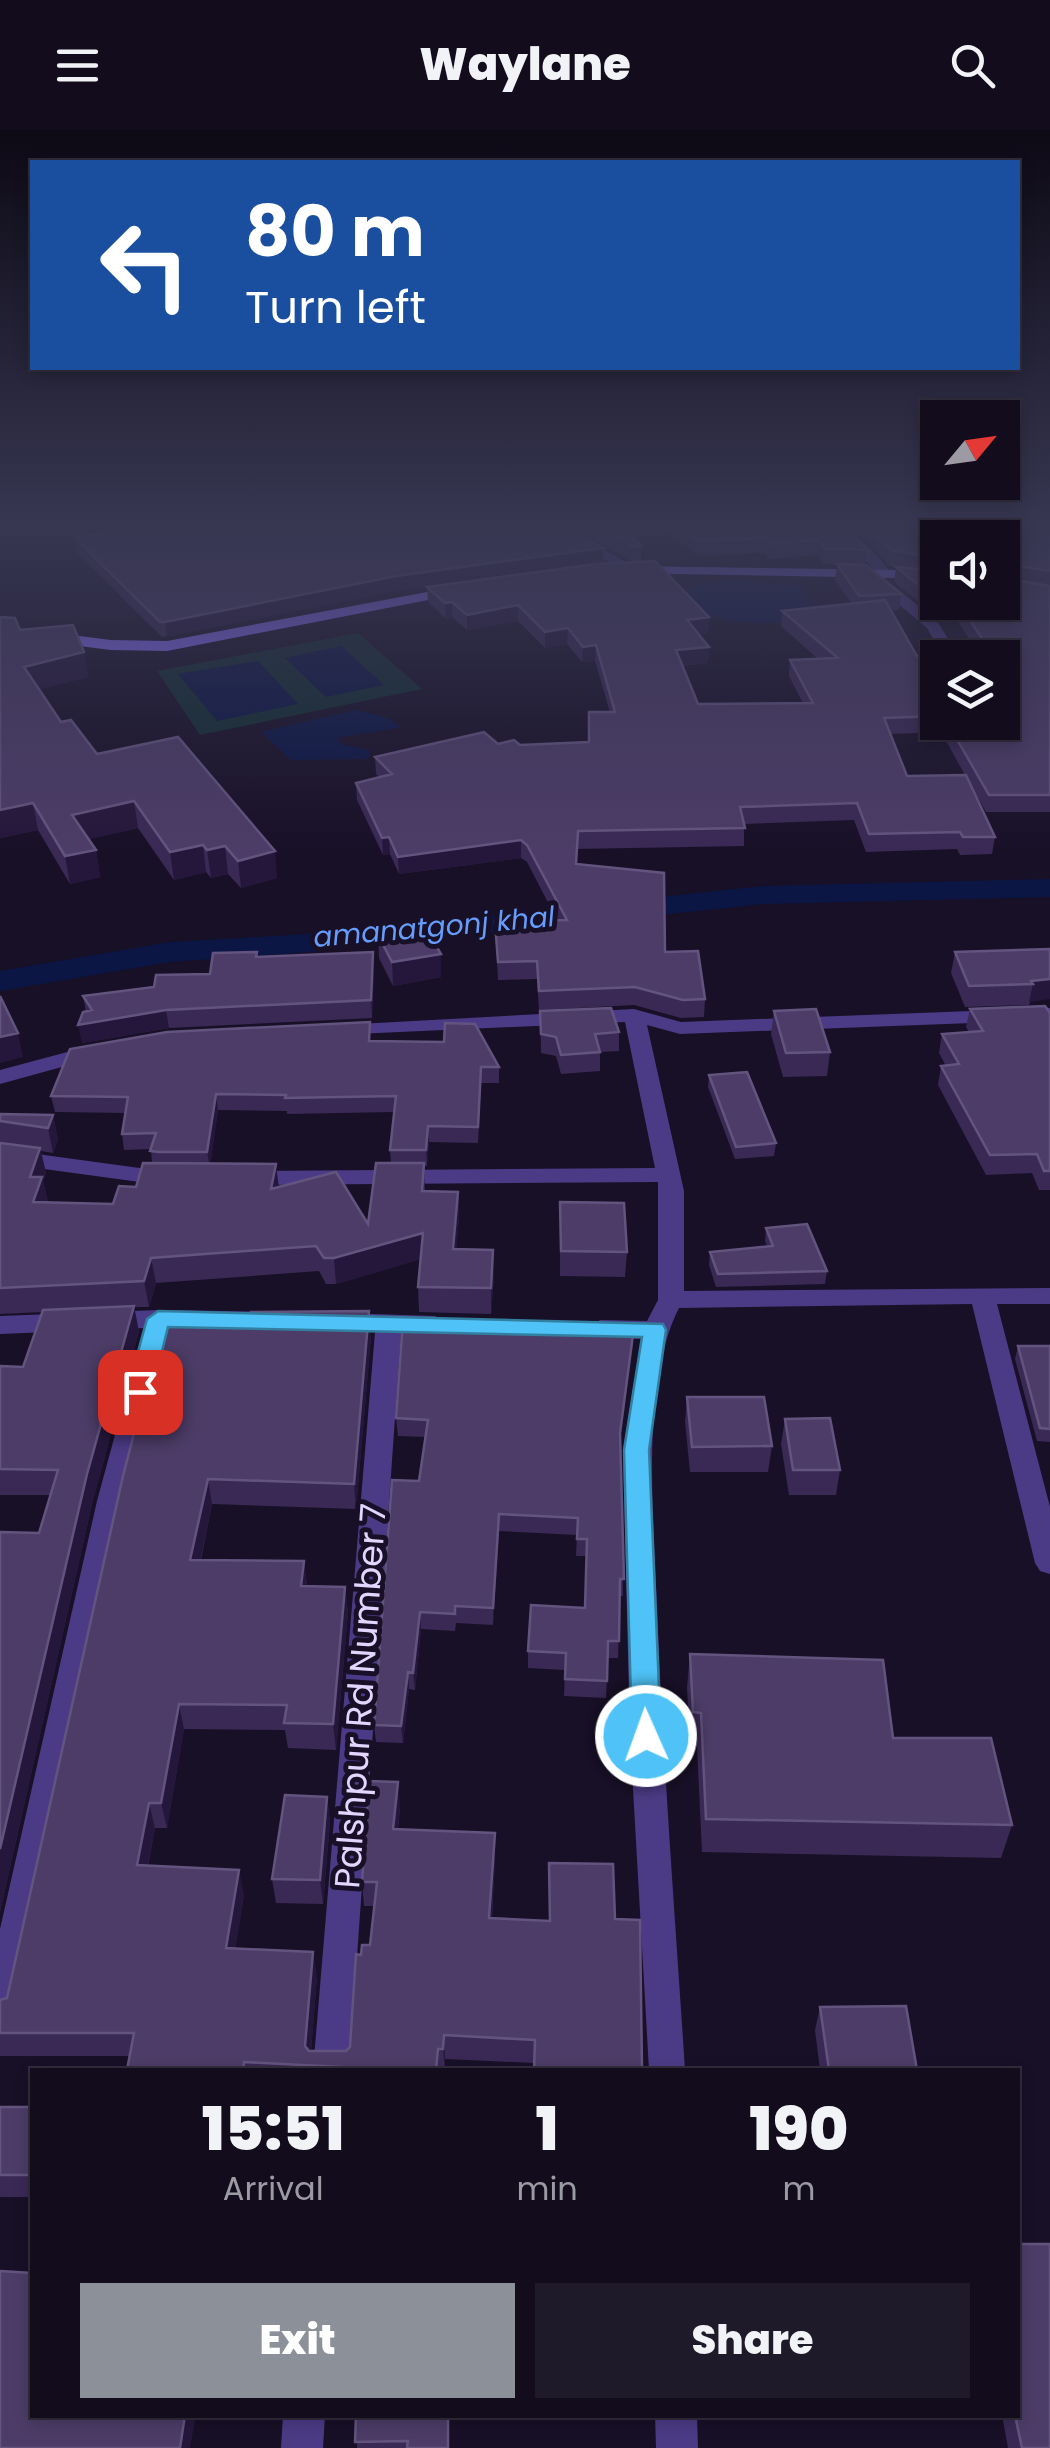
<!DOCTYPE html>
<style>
:root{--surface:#120c1d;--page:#1f1a2a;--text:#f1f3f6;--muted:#9c9ba4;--line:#312c3b;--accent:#8c9099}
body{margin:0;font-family:Poppins,sans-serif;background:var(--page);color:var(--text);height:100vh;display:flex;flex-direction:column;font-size:38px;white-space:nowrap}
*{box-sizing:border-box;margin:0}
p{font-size:32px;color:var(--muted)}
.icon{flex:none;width:55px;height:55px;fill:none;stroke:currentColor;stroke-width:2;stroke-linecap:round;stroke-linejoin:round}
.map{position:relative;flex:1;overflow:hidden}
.drawer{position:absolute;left:30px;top:1938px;width:990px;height:350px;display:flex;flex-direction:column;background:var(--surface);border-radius:0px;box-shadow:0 5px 15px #0003,0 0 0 2px var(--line)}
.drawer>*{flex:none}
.top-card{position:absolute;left:30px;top:30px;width:990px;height:210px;border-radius:0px;box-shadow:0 5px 15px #0003,0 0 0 2px var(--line);background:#1a4fa0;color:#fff;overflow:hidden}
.needle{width:65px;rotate:61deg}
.fabs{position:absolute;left:920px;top:270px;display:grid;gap:20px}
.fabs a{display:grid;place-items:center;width:100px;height:100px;border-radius:0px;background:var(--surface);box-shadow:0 5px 15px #0003,0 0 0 2px var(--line);font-size:50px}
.pin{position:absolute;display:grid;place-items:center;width:85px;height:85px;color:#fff;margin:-42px;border-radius:20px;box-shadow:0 5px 15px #0006}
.me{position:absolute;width:110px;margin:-55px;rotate:358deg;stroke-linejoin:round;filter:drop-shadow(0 0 8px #0008)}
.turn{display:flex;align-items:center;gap:35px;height:210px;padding:0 50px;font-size:45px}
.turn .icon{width:130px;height:130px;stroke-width:2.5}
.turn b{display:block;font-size:70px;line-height:85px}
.eta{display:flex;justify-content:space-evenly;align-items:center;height:170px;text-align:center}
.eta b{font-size:60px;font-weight:800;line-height:70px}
.cta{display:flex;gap:20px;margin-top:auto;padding:20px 50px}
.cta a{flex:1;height:115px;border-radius:0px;background:var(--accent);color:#fff;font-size:40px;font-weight:800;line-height:115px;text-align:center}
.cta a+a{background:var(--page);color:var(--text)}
header{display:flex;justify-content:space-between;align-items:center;height:130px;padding:0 50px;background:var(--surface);font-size:45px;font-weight:800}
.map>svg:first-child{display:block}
.green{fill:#132d31}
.water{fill:#0b1645}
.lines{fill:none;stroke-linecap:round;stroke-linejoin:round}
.canal{fill:#0b1645;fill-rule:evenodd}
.street{fill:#4b3b86;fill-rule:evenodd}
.secondary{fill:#8b6ffe;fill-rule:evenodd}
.wall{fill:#3a2955;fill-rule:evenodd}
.shaded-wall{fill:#25173b}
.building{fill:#4c3c67;stroke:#63547f;stroke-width:2.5}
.route{fill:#4fc3f7;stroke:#337fa1;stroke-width:2.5}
.labels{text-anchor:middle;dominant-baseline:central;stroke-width:10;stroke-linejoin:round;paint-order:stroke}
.far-water-label{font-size:28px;font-style:italic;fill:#669dfd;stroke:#181027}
.near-street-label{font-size:35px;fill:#e2d6ff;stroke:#181027}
</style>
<header><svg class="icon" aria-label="menu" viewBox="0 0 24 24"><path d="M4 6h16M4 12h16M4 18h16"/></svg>Waylane<svg class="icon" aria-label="search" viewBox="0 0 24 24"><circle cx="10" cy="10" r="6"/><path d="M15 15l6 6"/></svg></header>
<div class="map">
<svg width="1050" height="2318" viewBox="0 0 1050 2318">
<rect width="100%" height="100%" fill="#181027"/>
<path class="green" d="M 358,503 L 422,559 L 200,605 L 157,541 Z"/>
<path class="water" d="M 722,450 L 800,456 L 817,482 C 790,497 726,497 699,480 C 693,476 687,469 681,464 L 693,457 Z
M 341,516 L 384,555 L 326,567 L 285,528 Z
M 258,531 L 298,574 L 217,591 L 178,544 Z
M 356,580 L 388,588 L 402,597 L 337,608 L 341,614 L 369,620 L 370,626 L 365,629 L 291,630 L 261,602 Z"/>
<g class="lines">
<path class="canal" d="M 1050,749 L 1050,767 L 763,774 L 309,822 L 170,832 L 0,861 L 0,841 L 170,812 L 309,804 L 763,756 Z"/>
<path class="street" d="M 539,394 L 556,394 L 641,440 L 629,443 Z
M 818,394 C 852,394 872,419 892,444 L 884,448 L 937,491 L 960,528 L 944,528 L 927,498 L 873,453 L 873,447 L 879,446 L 852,415 Z
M 1050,878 L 1050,890 L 680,904 L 647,895 L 684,1061 L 684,1161 L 1050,1158 L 1050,1174 L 997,1174 L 1050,1377 L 1050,1444 L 1040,1441 L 1035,1433 L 972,1174 L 679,1178 C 640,1253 654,1393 657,1478 C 663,1632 675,1786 685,1940 L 649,1940 L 630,1606 L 623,1320 L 641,1209 L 600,1208 L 587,1199 L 600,1190 L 647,1191 L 658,1170 L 658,1052 L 244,1055 L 232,1048 L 244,1041 L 655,1038 L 625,892 L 333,905 L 329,901 L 340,895 L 634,879 L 681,892 Z
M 101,913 L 112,919 L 109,924 L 0,954 L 0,940 Z
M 0,1019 L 169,1042 L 181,1049 L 169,1056 L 0,1033 Z
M 159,1180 L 280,1182 L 293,1191 L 280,1200 L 169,1198 L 125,1371 L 18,1878 L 13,1890 L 0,1895 L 0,1799 L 97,1371 L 144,1198 L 0,1204 L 0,1186 Z
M 340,1183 L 435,1186 L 448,1195 L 435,1204 L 401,1203 L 349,1940 L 313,1940 L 375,1202 L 331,1198 L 327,1192 L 331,1186 Z
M 283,2285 L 325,2285 L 323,2318 L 281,2318 Z
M 655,2285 L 697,2285 L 698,2318 L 656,2318 Z"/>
<path class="secondary" d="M 627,436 L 899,440 L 938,445 L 938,453 L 899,448 L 622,443 L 620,440 Z
M 459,456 L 466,460 L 464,463 L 167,521 L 111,520 L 0,506 L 0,496 L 111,510 L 167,511 Z"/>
</g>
<path class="wall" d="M 564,394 L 620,394 L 641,416 L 641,431 L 633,432 Z
M 661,394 L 837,394 L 867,420 L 865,435 L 901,464 L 899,480 L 891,480 L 917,526 L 973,515 L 949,477 L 927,478 L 894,452 L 896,437 L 890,436 L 863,407 L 843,395 L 838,394 L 1050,394 L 1050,682 L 986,682 L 968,650 L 995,707 L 992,724 L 960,725 L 957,719 L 866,722 L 854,690 L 744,694 L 744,716 L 577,719 L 577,734 L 665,822 L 705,869 L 704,887 L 681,888 L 634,875 L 539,880 L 537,849 L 498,850 L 495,792 L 557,790 L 527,732 L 521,728 L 399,744 L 390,724 L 383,725 L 357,670 L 356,653 L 379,647 L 376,644 L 375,627 L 498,614 L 520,615 L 589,612 L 610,582 L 595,531 L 582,532 L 567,514 L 545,518 L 518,491 L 467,500 L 452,487 L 446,489 L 428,472 L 427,457 L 499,447 L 396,461 L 162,507 L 77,423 L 75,408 L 145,400 L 603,418 L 603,433 L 709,487 L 708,503 L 699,504 L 709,517 L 708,533 L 682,536 L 698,574 L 803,573 L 789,546 L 790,530 L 818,529 L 781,496 L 782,481 L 852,474 L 835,450 L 837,435 L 824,434 L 818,425 L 769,429 L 765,423 L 698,426 ZM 938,408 L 1002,472 L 938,472 ZM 938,528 L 1002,592 L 938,592 ZM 941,602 L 965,645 L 907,646 L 890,604 Z
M 0,487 L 20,500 L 84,522 L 88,547 L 39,559 L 61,592 L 97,624 L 277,748 L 241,758 L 228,744 L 211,748 L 206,742 L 174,750 L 138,698 L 89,709 L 96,720 L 100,747 L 70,754 L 38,700 L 0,708 Z
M 378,805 L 441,824 L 441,847 L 393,856 L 379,828 Z
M 1050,819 L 1029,875 L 965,877 L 951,843 L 955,822 Z
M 257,827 L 374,840 L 372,888 L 169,898 L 82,913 L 86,882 L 83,866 L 154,857 L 210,844 Z
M 970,879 L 1050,883 L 1050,1060 L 1039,1060 L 1032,1043 L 986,1045 L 938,955 L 941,936 L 946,936 L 939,923 L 942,904 L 969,902 L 966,897 Z
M 540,881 L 619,902 L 619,921 L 600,922 L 600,941 L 561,944 L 556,926 L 541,923 Z
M 774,881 L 830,922 L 827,946 L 783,947 L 771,904 Z
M 371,911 L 499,937 L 499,953 L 481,953 L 478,1013 L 429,1012 L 427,1036 L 424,1036 L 425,1061 L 458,1062 L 459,1087 L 456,1119 L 494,1145 L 491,1184 L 419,1182 L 418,1157 L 421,1129 L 336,1154 L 326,1154 L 319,1141 L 156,1153 L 149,1177 L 134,1177 L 139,1202 L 93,1370 L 0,1782 L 0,1402 L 39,1403 L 50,1365 L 0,1365 L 0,1236 L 23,1237 L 43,1182 L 0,1184 L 0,984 L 53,985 L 58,1010 L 53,1023 L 41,1021 L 46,1043 L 43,1051 L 48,1072 L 113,1074 L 136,1057 L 152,1033 L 151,1019 L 124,1020 L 122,1004 L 125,983 L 55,982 L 51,966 ZM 218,980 L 287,981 L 287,984 L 394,982 L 390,1020 L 391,1033 L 368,1094 L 279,1057 L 210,1033 Z
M 709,945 L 776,1013 L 774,1026 L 735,1029 L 708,957 Z
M 560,1072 L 627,1122 L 625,1147 L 560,1146 Z
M 766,1098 L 827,1141 L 825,1154 L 716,1157 L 709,1135 L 710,1122 L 767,1116 L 765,1111 Z
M 634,1197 L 620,1312 L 623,1466 L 620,1466 L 618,1528 L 608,1528 L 606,1568 L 564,1566 L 565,1540 L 528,1538 L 528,1521 L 585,1478 L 587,1426 L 576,1426 L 577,1405 L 499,1401 L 493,1495 L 456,1493 L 455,1501 L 421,1499 L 415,1560 L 409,1559 L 403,1613 L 376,1612 L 374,1595 L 419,1351 L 426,1307 L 398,1306 L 396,1288 Z
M 371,1207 L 356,1379 L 212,1374 L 201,1430 L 304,1431 L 307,1456 L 345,1457 L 348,1483 L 336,1620 L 288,1618 L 285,1600 L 184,1599 L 167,1698 L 155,1698 L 148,1736 L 244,1765 L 235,1819 L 317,1846 L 311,1921 L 346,1921 L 350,1917 L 361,1825 L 370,1815 L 374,1776 L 364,1776 L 362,1752 L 400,1677 L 398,1699 L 495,1727 L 492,1789 L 549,1791 L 615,1789 L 534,1933 L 445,1929 L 445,1940 L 127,1940 L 130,1926 L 0,1926 L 0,1870 L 7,1868 L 123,1346 Z
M 1018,1216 L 1050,1216 L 1050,1312 L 1037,1311 L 1015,1229 Z
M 687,1267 L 772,1316 L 768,1342 L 690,1342 L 685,1292 Z
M 785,1289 L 840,1340 L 836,1365 L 789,1365 L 781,1314 Z
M 690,1524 L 893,1608 L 1012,1695 L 1001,1728 L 702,1722 L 697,1616 L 690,1616 L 687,1558 Z
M 327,1667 L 330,1692 L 323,1774 L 276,1773 L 272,1749 Z
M 820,1877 L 917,1940 L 820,1940 L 815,1900 Z
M 0,1977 L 32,1977 L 32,2067 L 0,2067 Z
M 356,2285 L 449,2318 L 357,2318 Z
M 1002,2285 L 1018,2285 L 1050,2318 L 1008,2318 Z"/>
<path class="shaded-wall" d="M 603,418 L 603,433 L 396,461 L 167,507 L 165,492 L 396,446 Z
M 452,472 L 452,487 L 446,489 L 445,473 Z
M 518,475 L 518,491 L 467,500 L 467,485 Z
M 709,487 L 708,503 L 686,506 L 687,490 Z
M 568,498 L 567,514 L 545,518 L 545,502 Z
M 596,515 L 595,531 L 582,532 L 583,517 Z
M 709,517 L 708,533 L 675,536 L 676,520 Z
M 84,522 L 88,547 L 29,562 L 24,537 Z
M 134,671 L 138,698 L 77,712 L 72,685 Z
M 33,673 L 38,700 L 0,708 L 0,680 Z
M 389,707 L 390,724 L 383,725 L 382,708 Z
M 521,710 L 521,728 L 399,744 L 398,727 Z
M 203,715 L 206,742 L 174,750 L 170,722 Z
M 225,716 L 228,744 L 211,748 L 207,720 Z
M 96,720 L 100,747 L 70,754 L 65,726 Z
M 275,721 L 277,748 L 241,758 L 238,731 Z
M 373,822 L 374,840 L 372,888 L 371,870 Z
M 441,824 L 441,847 L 393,856 L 392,832 Z
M 1050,849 L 1050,869 L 1029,872 L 1033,854 L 1031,851 Z
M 166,880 L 169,898 L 82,913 L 78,895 Z
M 18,903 L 23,927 L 0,933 L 0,907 Z
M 216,964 L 218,980 L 210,1038 L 207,1022 Z
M 53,985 L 58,1010 L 53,1023 L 48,998 Z
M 428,996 L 429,1012 L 427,1036 L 426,1020 Z
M 40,1018 L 46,1043 L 43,1051 L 48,1072 L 33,1072 L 30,1047 Z
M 276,1034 L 279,1059 L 271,1059 Z
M 458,1062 L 459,1087 L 454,1144 L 453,1119 Z
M 423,1103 L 425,1128 L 336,1154 L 334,1128 Z
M 493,1120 L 494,1145 L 491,1184 L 491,1158 Z
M 151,1128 L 156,1153 L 149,1177 L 144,1151 Z
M 134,1176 L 139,1202 L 93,1370 L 0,1782 L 0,1719 L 87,1344 Z
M 369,1181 L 371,1207 L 356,1379 L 354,1354 Z
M 634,1197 L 633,1214 L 619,1320 L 620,1303 Z
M 208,1349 L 212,1374 L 195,1456 L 190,1430 Z
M 499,1384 L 499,1401 L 493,1495 L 493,1478 Z
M 304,1431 L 307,1456 L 301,1456 Z
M 345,1457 L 348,1483 L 336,1620 L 333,1594 Z
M 420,1482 L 421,1499 L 415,1560 L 413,1543 Z
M 408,1542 L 409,1559 L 403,1613 L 401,1596 Z
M 179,1574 L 184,1599 L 167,1698 L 161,1673 Z
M 398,1652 L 400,1677 L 395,1724 L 393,1699 Z
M 327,1667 L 330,1692 L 323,1774 L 320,1750 Z
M 149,1673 L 155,1698 L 143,1759 L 137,1735 Z
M 495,1703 L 495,1727 L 490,1813 L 489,1788 Z
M 239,1740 L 244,1765 L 232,1842 L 226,1818 Z
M 313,1822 L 317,1846 L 310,1935 L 305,1916 Z
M 444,1905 L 445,1929 L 445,1940 L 443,1919 Z
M 185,2285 L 196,2285 L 190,2318 L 180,2318 Z"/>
<path class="building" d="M 195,394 L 558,394 L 603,418 L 396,446 L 165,492 L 160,492 L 75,408 L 140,396 L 145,400 Z
M 591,394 L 620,394 L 641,416 L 634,417 Z
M 679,394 L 837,394 L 851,403 L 867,420 L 826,419 L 819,410 L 771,414 L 766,408 L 699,411 Z
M 866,394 L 1050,394 L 1050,441 L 1005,434 L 1002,437 L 1002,408 L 938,408 L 938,427 L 892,421 Z
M 655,431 L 709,487 L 687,490 L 709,517 L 676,520 L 698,574 L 813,573 L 790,530 L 838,528 L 782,481 L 885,470 L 917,526 L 985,513 L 958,472 L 1002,472 L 1002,448 L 1050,456 L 1050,665 L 989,665 L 947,592 L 1002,592 L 1002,528 L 938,528 L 938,586 L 884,588 L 907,646 L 966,645 L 995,707 L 963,707 L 960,702 L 869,704 L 857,673 L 740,677 L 745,698 L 578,701 L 576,734 L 664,743 L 665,822 L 698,821 L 705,869 L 683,870 L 635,857 L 539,861 L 537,831 L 498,832 L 495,792 L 567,790 L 527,715 L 521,710 L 398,727 L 389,707 L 382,708 L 356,653 L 392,644 L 375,627 L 484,602 L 498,614 L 514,610 L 520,615 L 589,612 L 589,582 L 615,582 L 596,515 L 583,517 L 568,498 L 545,502 L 518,475 L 467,485 L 452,472 L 445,473 L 427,457 L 596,434 Z
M 837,434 L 866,435 L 901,464 L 859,466 Z
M 896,437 L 938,441 L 938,462 L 929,463 Z
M 0,487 L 15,488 L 20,500 L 73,495 L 84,522 L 24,537 L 61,592 L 71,590 L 97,624 L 178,607 L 275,721 L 238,731 L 225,716 L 207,720 L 203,715 L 170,722 L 134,671 L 72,685 L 96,720 L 65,726 L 33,673 L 0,680 Z
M 425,797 L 441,824 L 392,832 L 378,805 Z
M 1050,819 L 1050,849 L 1031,851 L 1033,854 L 969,856 L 955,822 Z
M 257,822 L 256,827 L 373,822 L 371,870 L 166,880 L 78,895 L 83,882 L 92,880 L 83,866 L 154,857 L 156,845 L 210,844 L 213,823 Z
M 0,866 L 18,903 L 0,907 Z
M 1045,876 L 1050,883 L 1050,1041 L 1044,1041 L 1037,1024 L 990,1025 L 941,936 L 959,934 L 942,904 L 983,901 L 970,879 Z
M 611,878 L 619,902 L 595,904 L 600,922 L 561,925 L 556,907 L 541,904 L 540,881 Z
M 816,879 L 830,922 L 786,923 L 774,881 Z
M 370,892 L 369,911 L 444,912 L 445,893 L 475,894 L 499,937 L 481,937 L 478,997 L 428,996 L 426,1020 L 390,1020 L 396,966 L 285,968 L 286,965 L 216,964 L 207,1022 L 159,1022 L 150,1021 L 156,1003 L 122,1004 L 128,967 L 51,966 L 70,919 L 167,902 Z
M 747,942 L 776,1013 L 736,1017 L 709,945 Z
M 0,984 L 53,985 L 48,998 L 0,991 Z
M 0,1013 L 40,1018 L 30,1047 L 42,1047 L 33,1072 L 113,1074 L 119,1056 L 136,1057 L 143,1033 L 276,1034 L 271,1059 L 336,1042 L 368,1094 L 376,1033 L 424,1033 L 422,1061 L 458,1062 L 453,1119 L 493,1120 L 491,1158 L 418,1157 L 423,1103 L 334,1128 L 324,1128 L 316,1116 L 151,1128 L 144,1151 L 0,1158 Z
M 560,1072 L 624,1073 L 627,1122 L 561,1121 Z
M 807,1094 L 827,1141 L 718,1144 L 710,1122 L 773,1116 L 766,1098 Z
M 134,1176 L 87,1344 L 0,1719 L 0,1402 L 39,1403 L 58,1340 L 0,1339 L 0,1236 L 23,1237 L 43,1180 Z
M 369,1181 L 354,1354 L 208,1349 L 190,1430 L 304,1431 L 301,1456 L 345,1457 L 333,1594 L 284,1593 L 287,1575 L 179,1574 L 161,1673 L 149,1673 L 137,1735 L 239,1740 L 226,1818 L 313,1822 L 305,1916 L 309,1921 L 346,1921 L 350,1917 L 356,1824 L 361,1825 L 362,1815 L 370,1815 L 377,1752 L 362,1752 L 369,1651 L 398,1652 L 393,1699 L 495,1703 L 489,1788 L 550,1791 L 549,1733 L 613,1734 L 615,1789 L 640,1790 L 642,1940 L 534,1940 L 535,1910 L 444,1905 L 443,1919 L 438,1919 L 436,1940 L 339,1940 L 340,1937 L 244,1932 L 243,1940 L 127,1940 L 134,1903 L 0,1903 L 0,1870 L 7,1868 L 123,1346 L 164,1188 L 250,1190 L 251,1182 Z
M 403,1190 L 634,1197 L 620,1303 L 624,1449 L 620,1449 L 619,1511 L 608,1511 L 607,1551 L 565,1549 L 566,1523 L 528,1521 L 531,1475 L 585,1478 L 587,1409 L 577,1409 L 578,1388 L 499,1384 L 493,1478 L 455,1476 L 455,1484 L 420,1482 L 413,1543 L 408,1542 L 401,1596 L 374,1595 L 392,1350 L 419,1351 L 428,1290 L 396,1288 Z
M 1018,1216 L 1050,1216 L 1050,1299 L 1040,1298 Z
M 687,1267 L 764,1267 L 772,1316 L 692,1317 Z
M 830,1288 L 840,1340 L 793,1340 L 785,1289 Z
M 690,1524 L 883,1530 L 893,1608 L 991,1608 L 1012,1695 L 706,1689 L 701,1583 L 693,1582 Z
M 285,1665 L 327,1667 L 320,1750 L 272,1749 Z
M 906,1876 L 917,1940 L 829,1940 L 820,1877 Z
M 0,1977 L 32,1977 L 32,2045 L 0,2045 Z
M 1018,2114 L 1050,2114 L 1050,2318 L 1022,2318 L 1015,2285 L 1018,2285 Z
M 0,2141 L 32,2143 L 32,2285 L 185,2285 L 180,2318 L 0,2318 Z
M 356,2285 L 448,2285 L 448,2318 L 407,2318 L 408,2311 L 355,2312 Z"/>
<linearGradient id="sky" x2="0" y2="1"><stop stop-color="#0d0915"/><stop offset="0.55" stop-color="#373752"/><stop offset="1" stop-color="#373752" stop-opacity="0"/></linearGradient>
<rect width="1050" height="719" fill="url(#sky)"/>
<path class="route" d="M 158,1181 L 663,1194 L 666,1200 L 649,1320 L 661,1606 L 656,1615 L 646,1619 L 636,1615 L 632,1606 L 624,1320 L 642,1207 L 168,1197 L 152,1262 L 140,1270 L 127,1262 L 147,1189 Z"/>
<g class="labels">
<g class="far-water-label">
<text transform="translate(434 797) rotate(-5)">amanatgonj khal</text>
</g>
<g class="near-street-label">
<text transform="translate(360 1566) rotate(-86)">Palshpur Rd Number 7</text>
</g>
</g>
</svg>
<div class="fabs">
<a><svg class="needle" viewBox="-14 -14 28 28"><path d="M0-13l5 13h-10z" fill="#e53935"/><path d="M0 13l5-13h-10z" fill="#9c9ba4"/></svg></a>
<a><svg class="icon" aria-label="sound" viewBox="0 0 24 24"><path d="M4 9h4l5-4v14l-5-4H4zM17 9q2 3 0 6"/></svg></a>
<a><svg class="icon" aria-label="layers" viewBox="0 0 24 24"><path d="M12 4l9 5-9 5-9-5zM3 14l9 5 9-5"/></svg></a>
</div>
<div class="pin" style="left:140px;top:1262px;background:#d93025"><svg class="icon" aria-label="arrive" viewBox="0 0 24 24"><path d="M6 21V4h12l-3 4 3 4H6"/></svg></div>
<svg class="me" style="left:646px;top:1606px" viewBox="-20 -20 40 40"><circle r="17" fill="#4fc3f7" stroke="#fff" stroke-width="3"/><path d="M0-11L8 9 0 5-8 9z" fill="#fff"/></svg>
<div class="top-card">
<div class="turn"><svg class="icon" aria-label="left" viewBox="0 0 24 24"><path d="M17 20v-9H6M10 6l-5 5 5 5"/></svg><div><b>80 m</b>Turn left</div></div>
</div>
<section class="drawer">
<div class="eta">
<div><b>15:51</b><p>Arrival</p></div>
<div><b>1</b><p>min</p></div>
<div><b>190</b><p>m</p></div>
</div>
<div class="cta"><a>Exit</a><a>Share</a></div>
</section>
</div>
